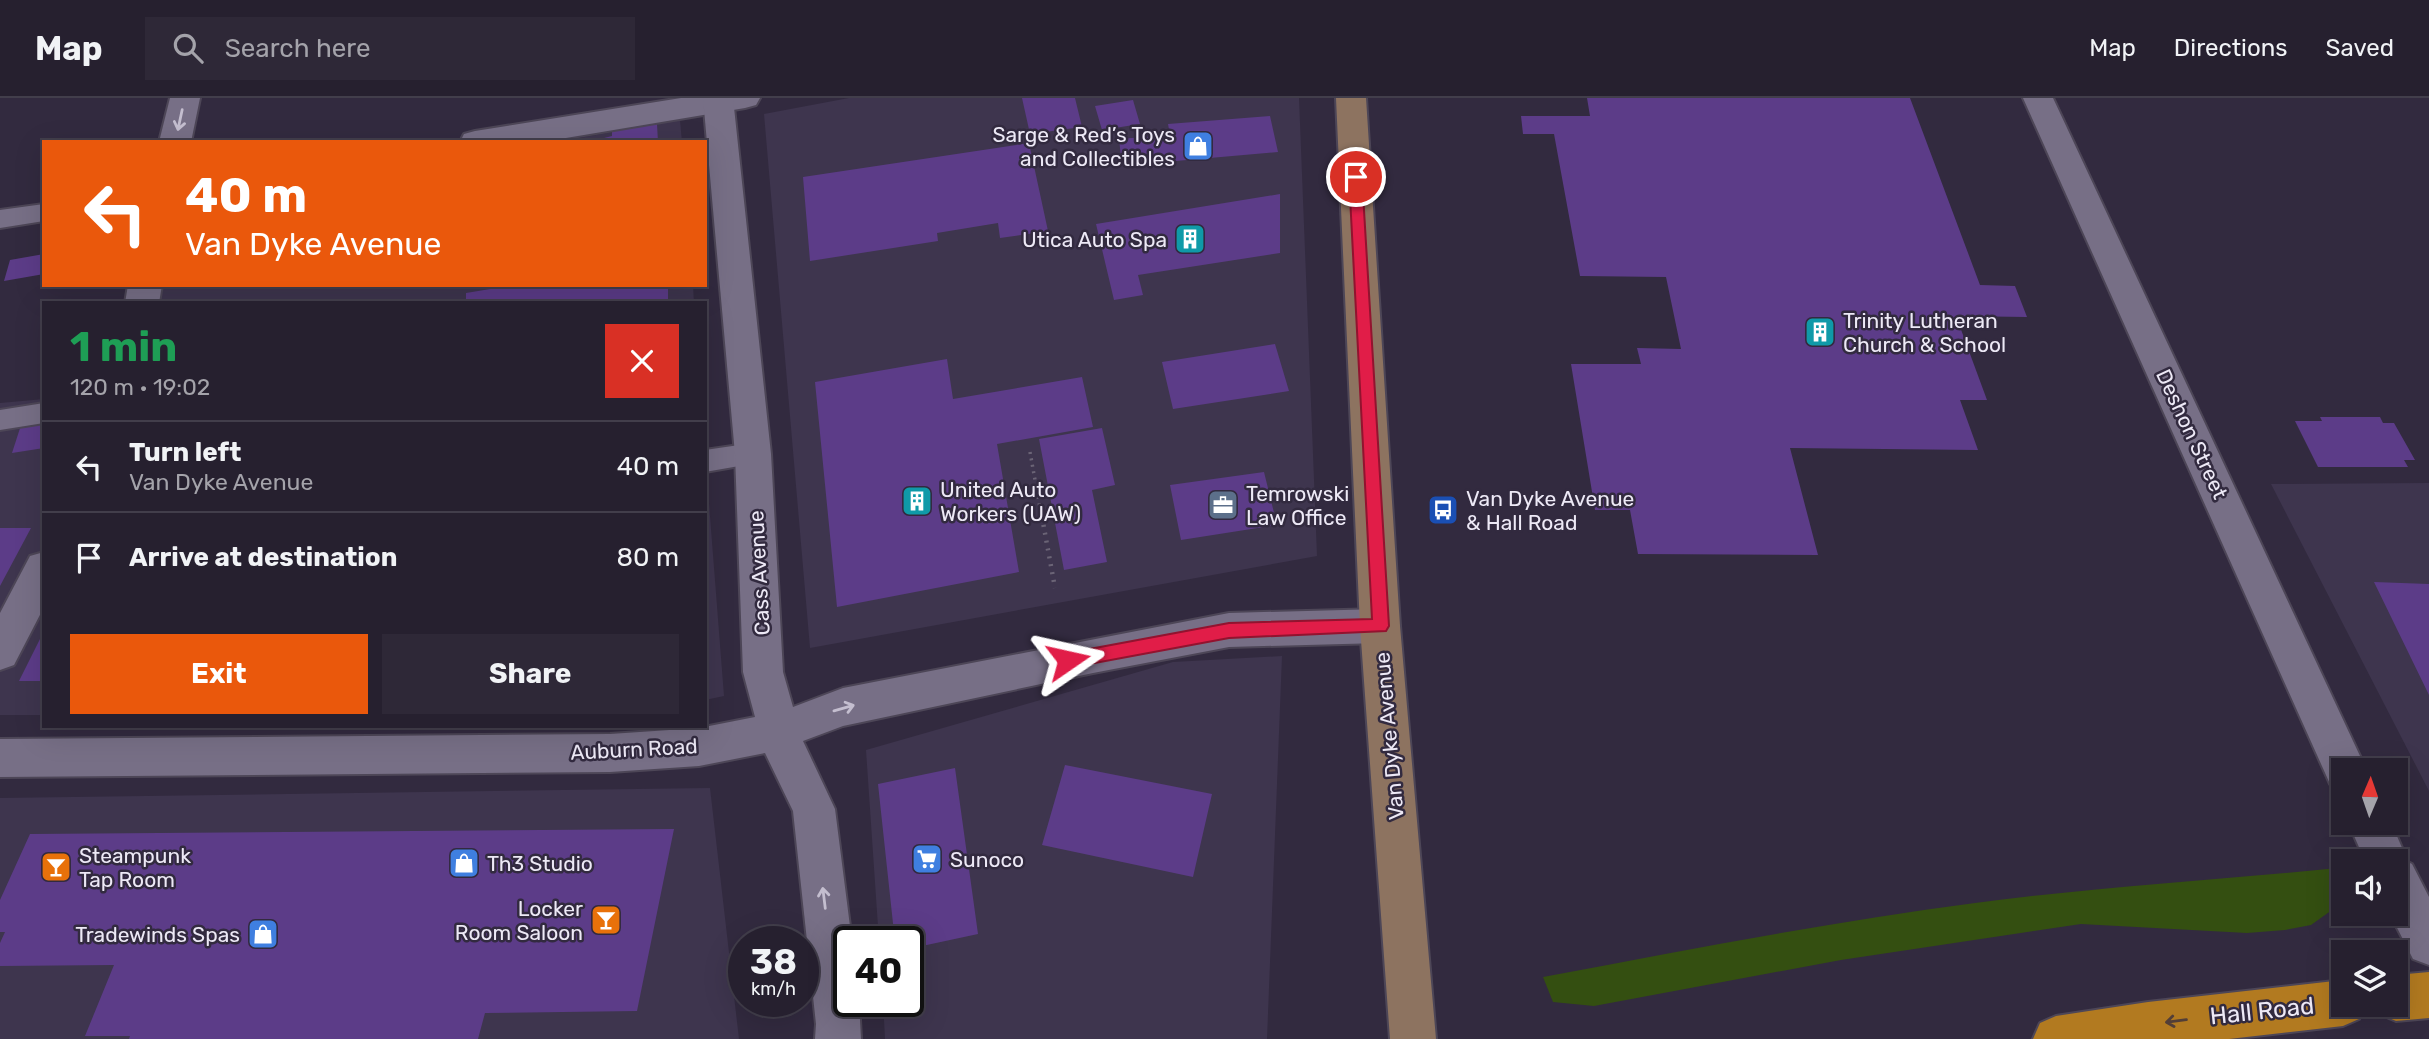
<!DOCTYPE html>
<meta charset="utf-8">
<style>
:root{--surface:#26202f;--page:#2e2837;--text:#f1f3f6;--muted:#a4a3aa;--line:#423e4b;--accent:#ea580c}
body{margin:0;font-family:Rubik,sans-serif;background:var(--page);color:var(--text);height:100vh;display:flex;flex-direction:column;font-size:26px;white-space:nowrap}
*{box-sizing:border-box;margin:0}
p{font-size:23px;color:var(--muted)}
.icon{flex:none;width:38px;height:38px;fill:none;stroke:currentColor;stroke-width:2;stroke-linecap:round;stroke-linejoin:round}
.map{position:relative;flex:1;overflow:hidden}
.panel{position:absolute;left:42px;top:203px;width:665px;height:427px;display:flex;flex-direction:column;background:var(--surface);border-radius:0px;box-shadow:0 7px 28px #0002,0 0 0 2px var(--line)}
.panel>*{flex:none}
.top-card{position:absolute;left:42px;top:42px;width:665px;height:147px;border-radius:0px;box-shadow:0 7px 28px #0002,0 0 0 2px var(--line);background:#ea580c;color:#fff;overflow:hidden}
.needle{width:46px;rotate:2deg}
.controls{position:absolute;left:2331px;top:660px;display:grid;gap:14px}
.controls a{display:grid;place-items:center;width:77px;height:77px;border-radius:0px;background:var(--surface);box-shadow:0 7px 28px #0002,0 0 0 2px var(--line);font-size:35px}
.speed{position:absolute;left:728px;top:828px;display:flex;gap:14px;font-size:35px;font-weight:700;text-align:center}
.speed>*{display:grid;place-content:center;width:91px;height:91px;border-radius:50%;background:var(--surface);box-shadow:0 7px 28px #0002,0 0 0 2px var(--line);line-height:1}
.speed small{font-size:18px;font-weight:400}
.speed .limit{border:4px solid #111;border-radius:10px;background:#fff;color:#111}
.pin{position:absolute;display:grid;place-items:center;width:60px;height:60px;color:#fff;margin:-30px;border:4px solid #fff;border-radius:50%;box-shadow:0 2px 7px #0007}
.me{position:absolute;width:77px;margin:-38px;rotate:79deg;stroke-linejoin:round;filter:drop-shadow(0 0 5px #0008)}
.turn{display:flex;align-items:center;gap:24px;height:147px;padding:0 28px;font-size:32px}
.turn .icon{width:91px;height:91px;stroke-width:2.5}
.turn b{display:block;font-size:49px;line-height:60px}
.round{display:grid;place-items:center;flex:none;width:74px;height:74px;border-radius:0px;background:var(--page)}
.summary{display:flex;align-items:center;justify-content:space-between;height:119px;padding:0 28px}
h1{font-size:42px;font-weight:700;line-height:52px;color:#1e9e55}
.primary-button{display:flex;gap:14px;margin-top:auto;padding:14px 28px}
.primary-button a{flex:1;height:80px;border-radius:0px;background:var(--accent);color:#fff;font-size:28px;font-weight:700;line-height:80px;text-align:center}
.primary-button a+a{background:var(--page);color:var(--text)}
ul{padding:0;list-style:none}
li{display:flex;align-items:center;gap:21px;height:91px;padding:0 28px;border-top:2px solid var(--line)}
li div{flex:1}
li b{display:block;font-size:26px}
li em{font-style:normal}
header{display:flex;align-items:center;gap:42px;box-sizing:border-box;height:98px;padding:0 35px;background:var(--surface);border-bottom:2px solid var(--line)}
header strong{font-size:33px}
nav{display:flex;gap:38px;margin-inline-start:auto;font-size:24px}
.search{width:490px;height:63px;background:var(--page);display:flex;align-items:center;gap:18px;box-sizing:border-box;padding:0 24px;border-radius:0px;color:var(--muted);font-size:26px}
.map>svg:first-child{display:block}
.built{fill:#3e354e}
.green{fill:#344f11}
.building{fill:#5c3c88}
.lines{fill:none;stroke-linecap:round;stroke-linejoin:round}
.service-casing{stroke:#4d4657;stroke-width:4}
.minor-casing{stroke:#4d4657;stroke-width:4}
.tertiary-casing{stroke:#4d4657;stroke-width:4}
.secondary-casing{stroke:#4d4657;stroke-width:4}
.trunk-casing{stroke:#4d4657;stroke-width:4}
.path-far1{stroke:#6b6476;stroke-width:3.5;stroke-dasharray:2 4.5;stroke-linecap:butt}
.path{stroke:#6b6476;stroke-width:4.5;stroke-dasharray:2 6;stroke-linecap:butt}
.service{fill:#776f86;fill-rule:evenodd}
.minor{fill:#776f86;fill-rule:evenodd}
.tertiary{fill:#776f86;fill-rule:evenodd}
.secondary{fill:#8d7360;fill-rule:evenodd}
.trunk{fill:#b27a20;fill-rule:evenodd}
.oneway{stroke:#c4becf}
.oneway2{stroke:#523e37}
.route{fill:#e11d48;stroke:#92132f;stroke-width:2}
.labels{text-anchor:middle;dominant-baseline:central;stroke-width:5;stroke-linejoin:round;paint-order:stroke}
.poi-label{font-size:21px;fill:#ede9f6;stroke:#322a3f;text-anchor:start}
.street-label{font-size:21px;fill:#ede9f6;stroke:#322a3f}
.near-street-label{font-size:24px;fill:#ede9f6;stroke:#322a3f}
</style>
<header>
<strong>Map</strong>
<div class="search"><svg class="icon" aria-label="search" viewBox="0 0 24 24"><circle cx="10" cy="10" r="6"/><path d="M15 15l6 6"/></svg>Search here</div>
<nav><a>Map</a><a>Directions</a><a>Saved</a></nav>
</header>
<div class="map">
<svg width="2429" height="941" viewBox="0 0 2429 941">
<rect width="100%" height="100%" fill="#322a3f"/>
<path class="built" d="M 849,0 L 1299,0 L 1317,458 L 810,550 L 764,16 Z
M 680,22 L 682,44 L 557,44 Z
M 161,187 L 693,187 L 694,205 L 158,205 Z
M 44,301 L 44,617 L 0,617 L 0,305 Z
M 705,354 L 724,598 L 705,602 Z
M 2429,385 L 2429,693 L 2271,386 Z
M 1282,558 L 1267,941 L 885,941 L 883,903 L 908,903 L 908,844 L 879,843 L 866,652 L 1173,564 Z
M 710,690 L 739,941 L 0,941 L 0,700 Z"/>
<path class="green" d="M 2338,770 L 2339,793 L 2332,812 L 2311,827 L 2285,832 L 2247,835 L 2081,826 L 1841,862 L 1594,908 L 1553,904 L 1543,879 C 1686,852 1830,824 1975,805 C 2096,789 2217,782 2338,770 Z"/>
<path class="building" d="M 1022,0 L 1075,0 L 1082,29 L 1030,36 Z
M 1587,0 L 1910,0 L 1980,187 L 2015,188 L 2027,219 L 1956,218 L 1987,302 L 1960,302 L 1978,352 L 1790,350 L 1818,457 L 1638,456 L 1630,412 L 1595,412 L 1571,266 L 1641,266 L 1637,250 L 1681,251 L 1666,179 L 1580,178 L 1554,36 L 1523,36 L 1521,18 L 1590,18 Z
M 1133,2 L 1140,26 L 1102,32 L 1095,8 Z
M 1270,18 L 1278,54 L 1153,65 L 1152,56 L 1121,59 L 1119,41 L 1170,37 L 1168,26 Z
M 657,26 L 658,44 L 588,44 L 612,38 L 612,33 Z
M 1029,45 L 1048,133 L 1000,140 L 998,125 L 937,135 L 938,143 L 810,163 L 803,79 Z
M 1280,96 L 1280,155 L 1138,177 L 1143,197 L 1114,202 L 1096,126 Z
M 44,156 L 44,176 L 4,183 L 10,162 Z
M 515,187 L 668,187 L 668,205 L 466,205 L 466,195 Z
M 1275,246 L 1289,293 L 1173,311 L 1162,264 Z
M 947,261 L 953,301 L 1082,279 L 1093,329 L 997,346 L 1019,474 L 837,509 L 815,284 Z
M 2320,319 L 2380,319 L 2383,325 L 2394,325 L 2415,362 L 2404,362 L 2408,369 L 2318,369 L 2295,323 L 2322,323 Z
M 44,321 L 44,350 L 12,355 L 22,324 Z
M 1102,330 L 1115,387 L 1092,392 L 1107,464 L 1064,472 L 1039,341 Z
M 1264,374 L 1277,427 L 1181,442 L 1170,387 Z
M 0,430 L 31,430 L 0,488 Z
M 2374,484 L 2429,486 L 2429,597 Z
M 44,533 L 44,583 L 19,583 Z
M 1065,667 L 1212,696 L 1193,779 L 1042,747 Z
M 955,670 L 978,836 L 908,851 L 908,844 L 895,844 L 878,686 Z
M 674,731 L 637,913 L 485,915 L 478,941 L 129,941 L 130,938 L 85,938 L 114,867 L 0,868 L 0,845 L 5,834 L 0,834 L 0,802 L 30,736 Z"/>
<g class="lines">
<g class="service-casing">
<path id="service" d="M 44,106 L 44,123 L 0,130 L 0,112 Z
M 44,305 L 44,325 L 0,332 L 0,312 Z
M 753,345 L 762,348 L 766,356 L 762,364 L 705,374 L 705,352 Z"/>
</g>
<g class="minor-casing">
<path id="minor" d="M 170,0 L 200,0 L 191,44 L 159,44 Z
M 681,0 L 760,0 L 756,7 L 745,10 L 542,44 L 460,44 L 464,36 L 475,33 Z
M 2023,0 L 2053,0 L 2360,658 L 2366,672 L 2343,672 L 2343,691 L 2330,686 Z
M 128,187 L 162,187 L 159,205 L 125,205 Z
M 44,454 L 44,509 L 14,567 L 0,572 L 0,515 L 30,458 Z
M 2348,724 L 2391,724 L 2408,764 L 2412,766 L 2429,799 L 2429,867 L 2413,861 L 2390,816 L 2396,816 L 2396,763 L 2365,763 Z"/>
</g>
<g class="tertiary-casing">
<path id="tertiary" d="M 703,0 L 733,0 L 771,356 L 783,574 L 793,609 L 843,590 L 1229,515 L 1380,511 L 1394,516 L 1400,528 L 1394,540 L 1380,545 L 1229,549 L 1093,575 L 843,628 L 803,643 L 835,711 L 852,844 L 849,844 L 849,903 L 859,903 L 861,941 L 815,941 L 816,926 L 793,713 L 765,655 L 699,668 L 610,674 L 0,679 L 0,641 L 610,636 L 699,630 L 755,619 L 743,574 L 735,356 Z"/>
</g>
<g class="secondary-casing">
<path id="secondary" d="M 1336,0 L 1366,0 L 1400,528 L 1436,941 L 1390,941 L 1360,528 Z"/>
</g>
<g class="trunk-casing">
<path id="trunk" d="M 2429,874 L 2429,920 L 2396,923 L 2380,916 L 2376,906 L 2396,906 L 2396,877 Z
M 2343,882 L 2343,906 L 2365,906 L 2359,921 L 2343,928 L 2229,941 L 2033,941 L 2040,925 L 2056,918 L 2148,904 Z"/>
</g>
<path class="path-far1" d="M 1030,354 L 1042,421"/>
<path class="path" d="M 1042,419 L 1055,490"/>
<use href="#service" class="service"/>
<use href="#minor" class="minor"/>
<use href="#tertiary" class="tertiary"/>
<use href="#secondary" class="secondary"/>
<use href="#trunk" class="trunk"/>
</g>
<defs><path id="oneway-shaft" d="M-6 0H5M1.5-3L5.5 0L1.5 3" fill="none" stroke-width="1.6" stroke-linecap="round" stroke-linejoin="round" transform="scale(1.75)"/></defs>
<g class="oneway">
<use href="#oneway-shaft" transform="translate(180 22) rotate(102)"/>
<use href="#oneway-shaft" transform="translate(844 610) rotate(-16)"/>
<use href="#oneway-shaft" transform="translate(824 800) rotate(-97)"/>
</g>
<use class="oneway2" href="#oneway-shaft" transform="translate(2176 923) rotate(173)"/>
<path class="route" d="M 1356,74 L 1362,79 L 1389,528 L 1386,533 L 1229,540 L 1068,570 L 1062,568 L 1060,562 L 1062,557 L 1068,555 L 1229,525 L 1372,521 L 1349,79 Z"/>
<defs>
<g id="shop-square" transform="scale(1.575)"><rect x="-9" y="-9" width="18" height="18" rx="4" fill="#3f7fe0" stroke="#322a3f"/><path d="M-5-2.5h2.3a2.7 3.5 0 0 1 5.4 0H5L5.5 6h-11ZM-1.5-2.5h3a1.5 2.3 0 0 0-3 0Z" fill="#fff"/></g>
<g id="building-square" transform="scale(1.575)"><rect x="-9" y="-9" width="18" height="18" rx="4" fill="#0f9aa8" stroke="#322a3f"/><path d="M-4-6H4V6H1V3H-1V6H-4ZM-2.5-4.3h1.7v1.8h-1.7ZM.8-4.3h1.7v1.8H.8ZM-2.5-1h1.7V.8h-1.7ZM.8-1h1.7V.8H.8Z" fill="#fff"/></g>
<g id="office-square" transform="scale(1.575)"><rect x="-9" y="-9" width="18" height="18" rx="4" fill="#5c6f8a" stroke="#322a3f"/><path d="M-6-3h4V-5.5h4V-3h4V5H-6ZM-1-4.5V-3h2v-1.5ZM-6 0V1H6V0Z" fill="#fff"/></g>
<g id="bus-square" transform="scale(1.575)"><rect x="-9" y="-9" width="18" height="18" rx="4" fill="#1a4fb4" stroke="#322a3f"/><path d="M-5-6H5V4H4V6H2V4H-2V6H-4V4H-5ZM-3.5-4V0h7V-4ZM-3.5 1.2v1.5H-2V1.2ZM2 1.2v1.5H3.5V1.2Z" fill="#fff"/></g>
<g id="supermarket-square" transform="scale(1.575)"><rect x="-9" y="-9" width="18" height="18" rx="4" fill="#3f7fe0" stroke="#322a3f"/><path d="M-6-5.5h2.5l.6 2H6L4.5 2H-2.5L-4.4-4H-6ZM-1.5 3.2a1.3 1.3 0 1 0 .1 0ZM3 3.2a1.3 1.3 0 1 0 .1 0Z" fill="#fff"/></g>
<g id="bar-square" transform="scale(1.575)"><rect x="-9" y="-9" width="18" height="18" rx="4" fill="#e8710a" stroke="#322a3f"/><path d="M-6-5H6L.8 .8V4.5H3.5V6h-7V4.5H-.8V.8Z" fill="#fff"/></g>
</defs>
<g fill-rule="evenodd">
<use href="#shop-square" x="1198" y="48"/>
<use href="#building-square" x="1190" y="141"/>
<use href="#building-square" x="1820" y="234"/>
<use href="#building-square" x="917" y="403"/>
<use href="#office-square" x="1223" y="407"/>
<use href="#bus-square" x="1443" y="412"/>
<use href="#supermarket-square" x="927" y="761"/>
<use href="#shop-square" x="464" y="765"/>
<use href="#bar-square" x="56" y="769"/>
<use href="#bar-square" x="606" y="822"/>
<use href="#shop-square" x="263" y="836"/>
</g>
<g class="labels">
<g class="poi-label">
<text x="1175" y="36" text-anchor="end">Sarge &amp; Red’s Toys<tspan x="1175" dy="24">and Collectibles</tspan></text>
<text x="1167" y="141" text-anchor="end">Utica Auto Spa</text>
<text x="1843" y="222">Trinity Lutheran<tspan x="1843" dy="24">Church &amp; School</tspan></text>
<text x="940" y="391">United Auto<tspan x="940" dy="24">Workers (UAW)</tspan></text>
<text x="1246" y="395">Temrowski<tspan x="1246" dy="24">Law Office</tspan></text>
<text x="1466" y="400">Van Dyke Avenue<tspan x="1466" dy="24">&amp; Hall Road</tspan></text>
<text x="79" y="757">Steampunk<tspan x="79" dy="24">Tap Room</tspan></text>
<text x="950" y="761">Sunoco</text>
<text x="487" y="765">Th3 Studio</text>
<text x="583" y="810" text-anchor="end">Locker<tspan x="583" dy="24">Room Saloon</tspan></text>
<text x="240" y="836" text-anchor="end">Tradewinds Spas</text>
</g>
<g class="street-label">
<text transform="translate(2192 336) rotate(65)">Deshon Street</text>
<text transform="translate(759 475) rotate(-93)">Cass Avenue</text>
<text transform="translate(1389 638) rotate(-95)">Van Dyke Avenue</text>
<text transform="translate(634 651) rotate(-3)">Auburn Road</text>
</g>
<g class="near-street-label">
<text transform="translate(2262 913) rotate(-6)">Hall Road</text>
</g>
</g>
</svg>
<div class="controls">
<a><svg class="needle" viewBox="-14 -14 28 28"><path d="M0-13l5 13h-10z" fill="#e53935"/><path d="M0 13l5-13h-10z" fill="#a4a3aa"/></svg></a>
<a><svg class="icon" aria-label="sound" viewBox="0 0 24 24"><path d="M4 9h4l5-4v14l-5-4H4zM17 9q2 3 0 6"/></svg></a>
<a><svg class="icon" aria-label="layers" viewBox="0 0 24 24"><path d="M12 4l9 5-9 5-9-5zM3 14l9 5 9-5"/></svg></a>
</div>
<div class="speed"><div>38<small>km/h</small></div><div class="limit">40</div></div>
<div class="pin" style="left:1356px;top:79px;background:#d93025"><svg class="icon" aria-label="arrive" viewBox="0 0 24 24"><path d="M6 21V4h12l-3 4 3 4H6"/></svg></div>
<svg class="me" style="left:1068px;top:562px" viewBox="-20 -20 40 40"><path d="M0-17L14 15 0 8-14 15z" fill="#e11d48" stroke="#fff" stroke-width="4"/></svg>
<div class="top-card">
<div class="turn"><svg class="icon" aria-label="left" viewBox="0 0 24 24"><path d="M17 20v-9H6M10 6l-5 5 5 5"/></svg><div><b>40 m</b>Van Dyke Avenue</div></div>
</div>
<section class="panel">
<div class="summary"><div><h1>1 min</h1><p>120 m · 19:02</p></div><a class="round" style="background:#d93025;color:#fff"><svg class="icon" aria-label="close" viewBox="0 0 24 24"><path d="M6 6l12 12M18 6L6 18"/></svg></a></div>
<ul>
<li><svg class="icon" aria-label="left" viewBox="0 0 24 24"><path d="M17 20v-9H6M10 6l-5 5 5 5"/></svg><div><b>Turn left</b><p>Van Dyke Avenue</p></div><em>40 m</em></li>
<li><svg class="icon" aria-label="arrive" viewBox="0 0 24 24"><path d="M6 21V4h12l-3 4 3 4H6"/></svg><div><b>Arrive at destination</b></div><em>80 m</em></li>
</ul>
<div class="primary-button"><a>Exit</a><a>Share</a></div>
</section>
</div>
